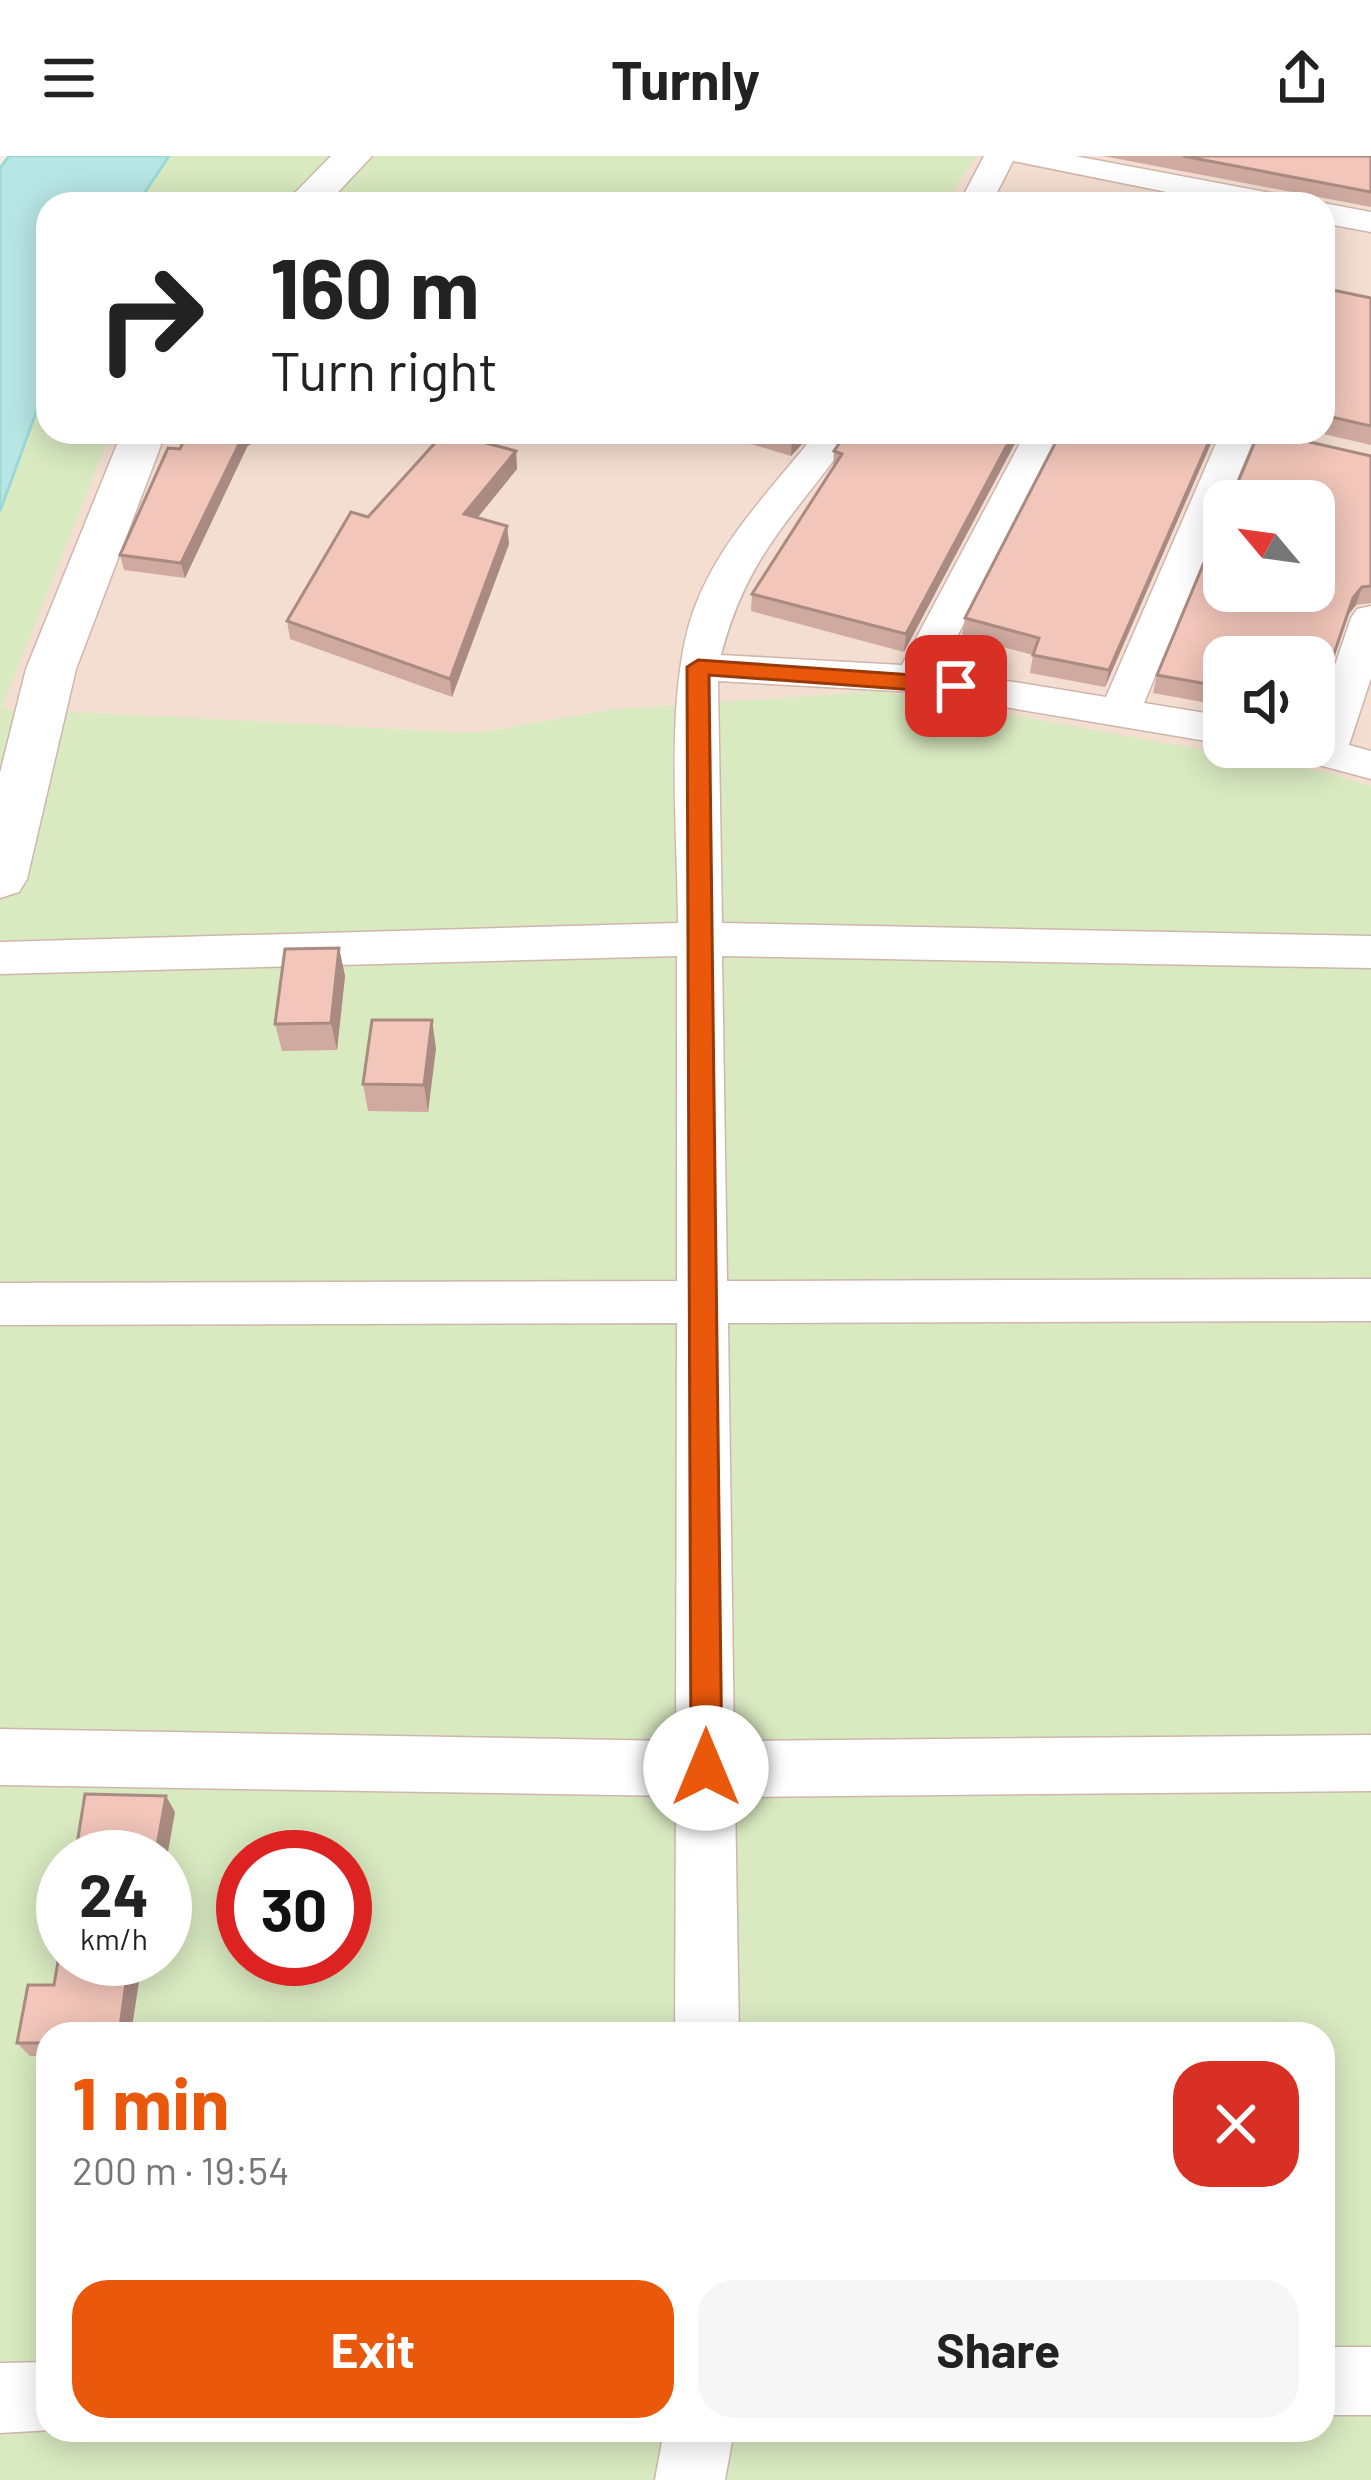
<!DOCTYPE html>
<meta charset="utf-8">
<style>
:root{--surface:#fff;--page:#f6f6f6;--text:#222;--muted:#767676;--accent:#ea580c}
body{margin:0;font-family:Barlow,sans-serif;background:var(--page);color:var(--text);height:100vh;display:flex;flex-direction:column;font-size:45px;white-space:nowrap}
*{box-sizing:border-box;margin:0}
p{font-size:39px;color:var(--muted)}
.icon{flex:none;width:66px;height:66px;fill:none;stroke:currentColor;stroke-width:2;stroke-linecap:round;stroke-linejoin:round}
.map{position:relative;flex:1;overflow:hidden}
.details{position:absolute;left:36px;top:1866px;width:1299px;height:420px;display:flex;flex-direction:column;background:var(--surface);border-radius:36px;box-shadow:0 6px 30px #0003}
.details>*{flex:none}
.guide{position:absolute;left:36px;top:36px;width:1299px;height:252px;border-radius:36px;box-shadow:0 6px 30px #0003;background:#fff;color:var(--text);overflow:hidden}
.needle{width:78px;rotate:299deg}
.tools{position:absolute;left:1203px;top:324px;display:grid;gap:24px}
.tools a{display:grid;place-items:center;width:132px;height:132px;border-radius:24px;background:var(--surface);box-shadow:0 6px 30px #0003;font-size:60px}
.speed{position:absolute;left:36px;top:1674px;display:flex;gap:24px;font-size:60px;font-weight:700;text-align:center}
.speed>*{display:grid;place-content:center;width:156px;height:156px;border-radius:50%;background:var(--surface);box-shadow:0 6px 30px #0003;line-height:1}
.speed small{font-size:30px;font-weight:400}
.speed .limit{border:18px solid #d22;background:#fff;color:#111}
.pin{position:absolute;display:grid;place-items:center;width:102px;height:102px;color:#fff;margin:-51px;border-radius:24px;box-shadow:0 6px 18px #0006}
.me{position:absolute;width:132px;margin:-66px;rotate:0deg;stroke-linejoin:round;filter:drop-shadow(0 0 9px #0008)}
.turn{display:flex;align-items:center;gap:42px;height:252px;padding:0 36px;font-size:54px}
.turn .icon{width:156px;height:156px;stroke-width:2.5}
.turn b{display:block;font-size:84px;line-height:102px}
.round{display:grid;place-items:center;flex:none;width:126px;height:126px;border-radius:36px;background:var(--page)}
.summary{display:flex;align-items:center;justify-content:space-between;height:204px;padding:0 36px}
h1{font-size:72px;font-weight:700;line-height:90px;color:var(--accent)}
.button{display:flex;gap:24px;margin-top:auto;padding:24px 36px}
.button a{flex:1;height:138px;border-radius:36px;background:var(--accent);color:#fff;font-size:48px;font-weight:700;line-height:138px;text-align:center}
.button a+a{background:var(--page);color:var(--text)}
header{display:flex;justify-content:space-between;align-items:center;height:156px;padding:0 36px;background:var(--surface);font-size:54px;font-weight:700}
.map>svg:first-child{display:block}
.residential{fill:#f4ded1;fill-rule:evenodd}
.green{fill:#d9eac1;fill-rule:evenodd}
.water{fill:#b7e6e4;stroke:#9dd8d6;stroke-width:3}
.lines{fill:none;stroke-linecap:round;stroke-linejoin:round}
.minor-casing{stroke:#d0b5ac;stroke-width:3}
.tertiary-casing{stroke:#d0b5ac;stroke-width:3}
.minor{fill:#fff;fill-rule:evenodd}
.tertiary{fill:#fff;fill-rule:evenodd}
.wall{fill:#d0aaa0}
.shaded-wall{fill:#a98b82}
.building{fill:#f2c6ba;stroke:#a98b82;stroke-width:3}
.route{fill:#ea580c;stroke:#983908;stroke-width:3}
</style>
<header><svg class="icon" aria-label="menu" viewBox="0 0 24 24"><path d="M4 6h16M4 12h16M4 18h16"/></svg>Turnly<svg class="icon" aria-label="share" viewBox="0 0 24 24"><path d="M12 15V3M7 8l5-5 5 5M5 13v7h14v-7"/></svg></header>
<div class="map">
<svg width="1371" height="2324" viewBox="0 0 1371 2324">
<rect width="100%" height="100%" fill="#fcede2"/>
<path class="residential" d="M 976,0 L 1371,0 L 1371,630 L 1330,617 L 607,554 L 477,577 L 0,552 L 111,276 L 1323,276 L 1323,48 L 945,48 ZM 1224,345 L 1314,345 L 1314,435 L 1224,435 ZM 1224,501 L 1314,501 L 1314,591 L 1224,591 Z"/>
<path class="green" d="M 157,0 L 976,0 L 945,48 L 130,48 Z
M 48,224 L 48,276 L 111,276 L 2,552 L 477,577 L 607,554 L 880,535 L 1330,617 L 1371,630 L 1371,2324 L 0,2324 L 0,355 ZM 63,1701 L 165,1701 L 165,1803 L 63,1803 ZM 243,1701 L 345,1701 L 345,1803 L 243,1803 ZM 48,1878 L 1323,1878 L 1323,2274 L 48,2274 Z"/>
<path class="water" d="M 9,0 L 169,0 L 137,48 L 48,48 L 48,224 L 0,355 L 0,12 Z"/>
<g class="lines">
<g class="minor-casing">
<path id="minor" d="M 984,0 L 1075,0 L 1276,38 L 1292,48 L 1226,48 L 1013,5 L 991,48 L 959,48 Z
M 1323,47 L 1371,56 L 1371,76 L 1323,67 Z
M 817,276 L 854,276 C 796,360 748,395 721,499 L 902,509 L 1026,276 L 1062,276 L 940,514 L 1106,541 L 1221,276 L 1257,276 L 1228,345 L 1224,345 L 1224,355 L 1144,547 L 1224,560 L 1224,588 L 915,536 L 718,525 L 722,767 L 1371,780 L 1371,812 L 722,800 L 727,1125 L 1371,1123 L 1371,1165 L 728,1167 L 734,1585 L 1371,1579 L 1371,1635 L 735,1641 L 739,1878 L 675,1878 L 676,1640 L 0,1629 L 0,1573 L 676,1585 L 677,1167 L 0,1169 L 0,1127 L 677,1125 L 677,800 L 0,818 L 0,786 L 678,767 C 678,677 663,529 696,448 C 721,383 774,330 817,276 Z
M 1371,450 L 1371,522 L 1349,589 L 1371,595 L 1371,623 L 1289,601 L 1283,591 L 1314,591 L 1314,571 L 1351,462 L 1357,453 Z
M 1323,2191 L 1371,2191 L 1371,2259 L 1323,2259 Z
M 48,2206 L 48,2274 L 52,2274 L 0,2277 L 0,2207 Z
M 664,2274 L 734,2274 L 725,2324 L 655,2324 Z"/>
</g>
<g class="tertiary-casing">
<path id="tertiary" d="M 331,0 L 372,0 L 327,48 L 284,48 Z
M 122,276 L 166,276 L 76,513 L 27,723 L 19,736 L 0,742 L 0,617 L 26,513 Z"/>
</g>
<use href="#minor" class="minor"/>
<use href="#tertiary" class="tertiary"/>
</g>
<path class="wall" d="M 1103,0 L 1371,0 L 1371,51 Z
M 1323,132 L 1371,142 L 1371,289 L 1315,276 L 1323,276 Z
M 711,276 L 813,276 L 791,300 Z
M 847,276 L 1021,276 L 904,496 L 751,455 L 752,438 L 833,312 L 834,295 Z
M 1061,276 L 1216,276 L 1105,531 L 1030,517 L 1033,499 L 962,480 L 965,462 Z
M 247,291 L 185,422 L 124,414 L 120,399 L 180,293 Z
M 516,295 L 517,313 L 477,362 L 507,370 L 509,388 L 452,541 L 290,483 L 287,465 L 368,361 Z
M 1371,300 L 1371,447 L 1356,449 L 1347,460 L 1317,547 L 1314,546 L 1314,501 L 1224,501 L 1224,550 L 1153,537 L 1157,519 Z
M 339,792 L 345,820 L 337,894 L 282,895 L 275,868 Z
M 436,892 L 428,956 L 368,955 L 363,928 Z
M 63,1776 L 149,1803 L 146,1819 L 140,1819 L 48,1878 L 48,1900 L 30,1900 L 17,1887 L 54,1829 Z"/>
<path class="shaded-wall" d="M 244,276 L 268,276 L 247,291 L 185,422 L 181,407 Z
M 798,276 L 813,276 L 791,300 L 792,283 Z
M 1014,276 L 1021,276 L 904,496 L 906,478 Z
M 1213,276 L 1216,276 L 1105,531 L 1109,514 Z
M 516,295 L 517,313 L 466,376 L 464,358 Z
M 507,370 L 509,388 L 452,541 L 450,523 Z
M 1362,431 L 1356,449 L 1347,460 L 1317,547 L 1353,442 Z
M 339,792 L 345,820 L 337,894 L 331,867 Z
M 432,864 L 436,892 L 428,956 L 424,929 Z
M 166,1640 L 175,1656 L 165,1713 L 165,1701 L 155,1701 Z
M 136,1803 L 149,1803 L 146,1819 L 136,1805 Z
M 129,1805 L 140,1819 L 131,1878 L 119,1878 Z"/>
<path class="building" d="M 1183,0 L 1371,0 L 1371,36 Z
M 1323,132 L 1371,142 L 1371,270 L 1323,259 Z
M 188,276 L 245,276 L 181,407 L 120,399 L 168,292 L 180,293 Z
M 445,276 L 516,295 L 464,358 L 507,370 L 450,523 L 287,465 L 351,356 L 368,361 Z
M 770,276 L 798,276 L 792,283 Z
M 847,276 L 1014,276 L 906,478 L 752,438 L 842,298 L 834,295 Z
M 1061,276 L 1213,276 L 1109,514 L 1033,499 L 1039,482 L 965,462 Z
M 1259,276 L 1266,276 L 1371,300 L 1371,430 L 1362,431 L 1353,442 L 1323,530 L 1314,527 L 1314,501 L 1224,501 L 1224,531 L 1157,519 L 1224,359 L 1224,435 L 1314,435 L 1314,345 L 1230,345 Z
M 339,792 L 331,867 L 275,868 L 285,793 Z
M 372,864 L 432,864 L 424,929 L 363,928 Z
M 85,1638 L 166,1640 L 155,1701 L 75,1701 Z
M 63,1776 L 63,1803 L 136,1803 L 136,1805 L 129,1805 L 119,1878 L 48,1878 L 48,1887 L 17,1887 L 28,1829 L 54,1829 Z"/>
<path class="route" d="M 698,504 L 956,522 L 967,530 L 956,537 L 709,519 L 722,1612 L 718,1623 L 706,1627 L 695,1623 L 691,1612 L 687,511 Z"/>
</svg>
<div class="tools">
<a><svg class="needle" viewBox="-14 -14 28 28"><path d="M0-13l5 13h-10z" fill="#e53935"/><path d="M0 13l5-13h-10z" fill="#767676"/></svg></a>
<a><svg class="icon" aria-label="sound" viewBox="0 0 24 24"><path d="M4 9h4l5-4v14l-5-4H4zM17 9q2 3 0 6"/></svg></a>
</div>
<div class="speed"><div>24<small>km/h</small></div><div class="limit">30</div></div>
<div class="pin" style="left:956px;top:530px;background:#d93025"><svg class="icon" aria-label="arrive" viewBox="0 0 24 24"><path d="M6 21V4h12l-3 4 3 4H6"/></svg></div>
<svg class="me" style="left:706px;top:1612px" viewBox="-20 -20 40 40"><circle r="19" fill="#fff"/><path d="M0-13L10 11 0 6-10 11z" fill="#ea580c"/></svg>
<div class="guide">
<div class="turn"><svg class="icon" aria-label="right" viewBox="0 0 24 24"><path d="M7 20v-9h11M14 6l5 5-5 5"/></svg><div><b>160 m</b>Turn right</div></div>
</div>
<section class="details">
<div class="summary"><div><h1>1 min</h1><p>200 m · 19:54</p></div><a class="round" style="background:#d93025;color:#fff"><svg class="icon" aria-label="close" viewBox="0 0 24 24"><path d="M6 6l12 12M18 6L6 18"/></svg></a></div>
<div class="button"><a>Exit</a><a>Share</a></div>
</section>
</div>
